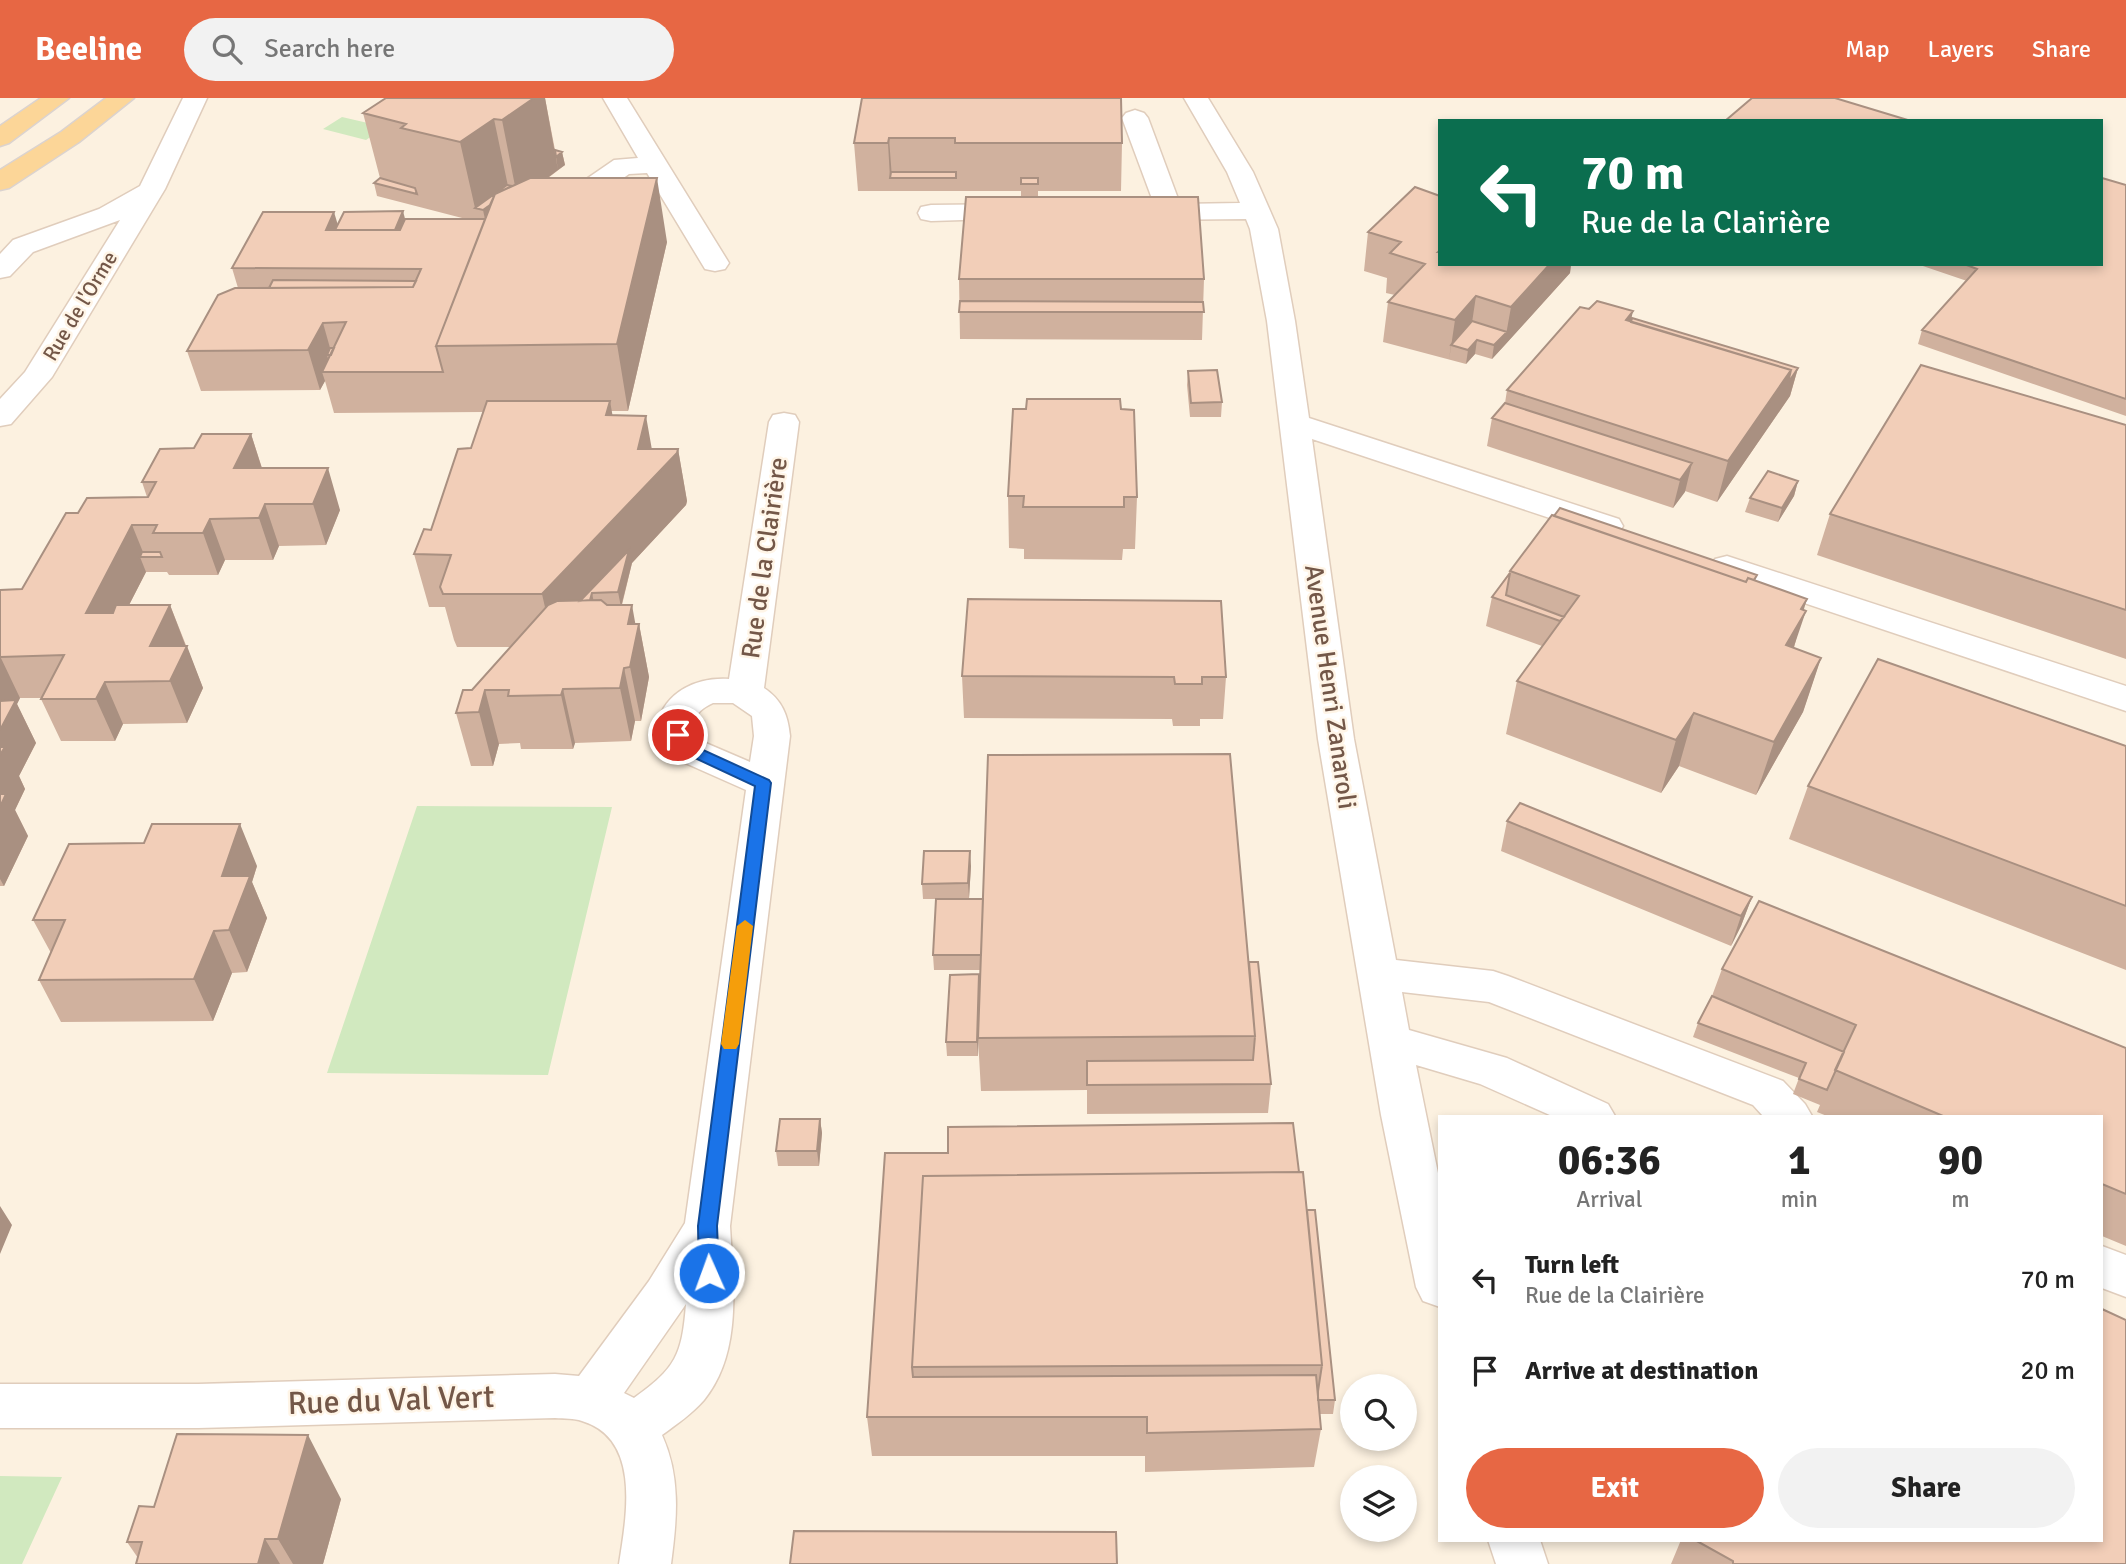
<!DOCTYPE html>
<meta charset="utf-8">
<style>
:root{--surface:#fff;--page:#f2f2f2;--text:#222;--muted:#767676;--accent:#e76744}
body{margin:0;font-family:Signika,sans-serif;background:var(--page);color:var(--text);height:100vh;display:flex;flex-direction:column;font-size:26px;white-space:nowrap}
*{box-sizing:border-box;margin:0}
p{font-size:23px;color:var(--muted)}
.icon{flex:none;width:38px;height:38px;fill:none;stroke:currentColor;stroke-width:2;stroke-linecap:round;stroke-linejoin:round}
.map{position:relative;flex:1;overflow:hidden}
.panel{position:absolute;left:1438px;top:1017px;width:665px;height:427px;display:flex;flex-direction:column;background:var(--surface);border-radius:0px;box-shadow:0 4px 10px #0003}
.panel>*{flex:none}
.hud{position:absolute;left:1438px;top:21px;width:665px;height:147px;border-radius:0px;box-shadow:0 4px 10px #0003;background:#0b6e4f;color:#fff;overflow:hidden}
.buttons{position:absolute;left:1340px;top:1276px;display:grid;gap:14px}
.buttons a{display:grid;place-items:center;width:77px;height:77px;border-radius:50%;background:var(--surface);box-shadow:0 4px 10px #0003;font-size:35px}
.pin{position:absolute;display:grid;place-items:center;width:60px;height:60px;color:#fff;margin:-30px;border:4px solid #fff;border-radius:50%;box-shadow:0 2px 7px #0007}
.me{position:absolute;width:77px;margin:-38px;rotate:358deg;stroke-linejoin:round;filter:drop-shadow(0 0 5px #0008)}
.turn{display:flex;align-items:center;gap:24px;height:147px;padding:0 28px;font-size:32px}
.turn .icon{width:91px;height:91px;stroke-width:2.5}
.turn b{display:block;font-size:49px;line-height:60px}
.eta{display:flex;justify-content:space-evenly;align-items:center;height:119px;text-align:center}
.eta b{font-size:42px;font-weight:800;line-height:49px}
.button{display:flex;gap:14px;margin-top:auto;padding:14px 28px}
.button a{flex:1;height:80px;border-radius:42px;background:var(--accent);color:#fff;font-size:28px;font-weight:800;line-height:80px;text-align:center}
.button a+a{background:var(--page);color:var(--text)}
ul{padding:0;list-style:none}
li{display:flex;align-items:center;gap:21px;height:91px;padding:0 28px}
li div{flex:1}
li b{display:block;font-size:26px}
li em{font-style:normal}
header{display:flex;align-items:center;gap:42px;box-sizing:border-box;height:98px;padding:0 35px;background:var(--accent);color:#fff}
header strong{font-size:33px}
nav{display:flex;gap:38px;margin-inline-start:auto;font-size:24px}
.search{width:490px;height:63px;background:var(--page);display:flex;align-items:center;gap:18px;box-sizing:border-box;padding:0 24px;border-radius:38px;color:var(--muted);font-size:26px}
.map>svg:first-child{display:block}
.green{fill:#d1e9bf}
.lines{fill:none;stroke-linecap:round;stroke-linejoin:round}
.minor-casing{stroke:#e0cdbc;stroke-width:3}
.major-casing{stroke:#dbd3cf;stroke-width:3}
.minor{fill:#fff;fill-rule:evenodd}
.major{fill:#fcd698;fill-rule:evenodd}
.wall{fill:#d0b19e}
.shaded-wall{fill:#a99081}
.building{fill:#f2ceb8;stroke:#a99081;stroke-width:2}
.route{fill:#1a73e8;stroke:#114b97;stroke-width:2}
.slow{fill:#f59e0b}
.labels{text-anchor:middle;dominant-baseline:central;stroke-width:5;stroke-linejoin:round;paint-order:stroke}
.far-street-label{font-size:21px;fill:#735748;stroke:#fff5e7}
.street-label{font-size:26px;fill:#735748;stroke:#fff5e7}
.near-street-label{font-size:32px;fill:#735748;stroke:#fff5e7}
</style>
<header>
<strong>Beeline</strong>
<div class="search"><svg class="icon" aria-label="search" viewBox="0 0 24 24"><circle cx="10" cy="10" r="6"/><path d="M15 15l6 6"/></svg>Search here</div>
<nav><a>Map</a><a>Layers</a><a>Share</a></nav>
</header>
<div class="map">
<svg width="2126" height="1466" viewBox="0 0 2126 1466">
<rect width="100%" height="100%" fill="#fcf1e0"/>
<path class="green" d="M 342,19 L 385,29 L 366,42 L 323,31 Z
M 417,708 L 612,709 L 548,977 L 327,975 Z
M 0,1378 L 62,1379 L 22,1466 L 0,1466 Z"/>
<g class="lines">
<g class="minor-casing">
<path id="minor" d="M 183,0 L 207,0 L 165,91 L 52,279 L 11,326 L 0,328 L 0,301 L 25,274 L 120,122 L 33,154 L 10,178 L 0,180 L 0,156 L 13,142 L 99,111 L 140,88 Z
M 603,0 L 627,0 L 729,165 L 725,171 L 715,173 L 705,171 L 647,75 L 629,76 L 573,116 L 563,118 L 553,116 L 550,110 L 553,104 L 614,62 L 638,60 Z
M 1184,0 L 1208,0 L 1253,74 L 1278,131 L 1295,223 L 1309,320 L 1619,421 L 1623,428 L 1619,435 L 1607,438 L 1595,435 L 1312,341 L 1354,641 L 1396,862 L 1493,873 L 1508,878 L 1783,983 L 1805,1006 L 1812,1018 L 1763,1018 L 1753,1007 L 1489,904 L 1402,894 L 1409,932 L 1507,960 L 1608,1006 L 1615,1018 L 1552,1018 L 1480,986 L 1416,967 L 1440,1085 L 1440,1209 L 1423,1203 L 1416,1189 L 1381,1017 L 1318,641 L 1267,223 L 1250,131 L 1246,121 L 1147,122 L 1137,120 L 1134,114 L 1137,108 L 1154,106 L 1122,20 L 1126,15 L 1135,12 L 1144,15 L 1148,20 L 1180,106 L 1240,105 L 1227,74 Z
M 1017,106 L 1027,108 L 1030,114 L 1027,120 L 931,123 L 921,121 L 918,115 L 921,109 L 931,107 Z
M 784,315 L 795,317 L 799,324 L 764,590 C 782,602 788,617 790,638 L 730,1128 C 733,1185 743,1254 704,1302 C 692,1316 677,1326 662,1337 C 681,1379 677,1421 671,1466 L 619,1466 C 626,1420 642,1341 582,1323 C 574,1320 564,1321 555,1320 L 198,1330 L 0,1330 L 0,1286 L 198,1286 L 555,1276 L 579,1278 L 649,1183 L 685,1125 L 746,692 L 674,660 L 657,626 C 666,593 697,579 729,581 L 769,324 L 773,317 ZM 713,605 L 733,605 L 752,618 L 754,638 L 750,664 L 701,643 L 693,626 C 696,614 703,610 713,605 ZM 686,1206 C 682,1257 676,1270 634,1300 L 624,1295 Z
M 1727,458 L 2126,588 L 2126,613 L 1715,475 L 1710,468 L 1715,461 Z
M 2102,1148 L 2126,1157 L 2126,1199 L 2102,1190 Z
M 1488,1442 L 1540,1442 L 1548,1466 L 1496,1466 Z"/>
</g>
<g class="major-casing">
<path id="major" d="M 41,0 L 69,0 L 9,45 L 0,48 L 0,28 Z
M 106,0 L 134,0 L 79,44 L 9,90 L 0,92 L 0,72 L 61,34 Z"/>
</g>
<use href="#minor" class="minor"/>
<use href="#major" class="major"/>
</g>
<path class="wall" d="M 545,0 L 555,52 L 562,54 L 565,67 L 548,80 L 667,144 L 628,313 L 611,313 L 612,317 L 652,351 L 678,351 L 687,403 L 686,407 L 632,465 L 622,507 L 635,526 L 639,526 L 649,579 L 641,623 L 635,623 L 631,643 L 575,645 L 573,651 L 521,651 L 520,645 L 499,646 L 493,668 L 471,668 L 456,615 L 472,592 L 511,549 L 457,549 L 454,542 L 445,509 L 429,509 L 414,456 L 431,432 L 471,350 L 483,314 L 334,315 L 325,283 L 320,292 L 201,293 L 187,253 L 238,190 L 232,170 L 338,126 L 405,121 L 466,121 L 377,98 L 374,85 L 380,80 L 363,15 Z
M 862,0 L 1122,45 L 1121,93 L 1038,93 L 1038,99 L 1204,181 L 1202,242 L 960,241 L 959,181 L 1021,99 L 1021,93 L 858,93 L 854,45 Z
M 2126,87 L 2126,318 L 1918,246 L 1922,232 L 1967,183 L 1917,166 L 2102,166 Z
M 1415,89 L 1440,166 L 1571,166 L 1570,175 L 1492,261 L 1475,256 L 1466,266 L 1383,244 L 1388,204 L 1395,197 L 1386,195 L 1387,180 L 1364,173 L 1368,134 Z
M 1592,208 L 1798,270 L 1790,298 L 1717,404 L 1685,393 L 1673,410 L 1487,348 L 1492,320 L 1505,305 L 1507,292 L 1586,211 Z
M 1188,273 L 1222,304 L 1221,319 L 1190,319 L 1187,287 Z
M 1121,311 L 1137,399 L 1135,451 L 1123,451 L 1122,462 L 1024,461 L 1024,451 L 1009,450 L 1008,398 Z
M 2126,327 L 2126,561 L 1817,457 L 1830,416 Z
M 251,336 L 262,370 L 340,412 L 326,447 L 279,448 L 273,462 L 225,462 L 218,477 L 169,477 L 167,474 L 146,474 L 129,507 L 170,507 L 203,590 L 187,625 L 123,626 L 115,643 L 61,643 L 41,601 L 42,600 L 20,600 L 17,606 L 36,645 L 19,678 L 25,691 L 15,712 L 28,738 L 4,788 L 0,788 L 0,492 L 22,491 L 78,415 L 147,399 L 142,384 L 194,350 Z
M 1798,383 L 1794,398 L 1778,424 L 1745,414 L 1750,400 Z
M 1510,473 L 1757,477 L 1755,483 L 1803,512 L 1794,550 L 1821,560 L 1803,614 L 1756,697 L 1679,668 L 1661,695 L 1506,636 L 1517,583 L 1542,548 L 1486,528 L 1492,499 Z
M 962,578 L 1226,579 L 1223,621 L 1200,621 L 1200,628 L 1173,628 L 1172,621 L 964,620 Z
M 2126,648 L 2126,872 L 1789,741 L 1808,688 Z
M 1507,723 L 1752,799 L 1741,828 L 1731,848 L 1501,753 Z
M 257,768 L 252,784 L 267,820 L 247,874 L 232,875 L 213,923 L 61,924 L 39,882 L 51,855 L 33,822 Z
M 971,768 L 969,800 L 1249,864 L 1271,986 L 1268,1015 L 1087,1016 L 1087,992 L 981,993 L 978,940 L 978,958 L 947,958 L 946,944 L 979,876 L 980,891 L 981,872 L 934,872 L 933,857 L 936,801 L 923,801 L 922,786 Z
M 1722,871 L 2126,950 L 2126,1148 L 2102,1138 L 2102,1018 L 1827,1018 L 1817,1014 L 1820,1007 L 1793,996 L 1799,980 L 1693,939 L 1698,925 L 1712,898 Z
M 820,1021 L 822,1035 L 819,1068 L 778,1068 L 776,1053 Z
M 885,1055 L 1299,1074 L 1307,1112 L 1335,1302 L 1333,1316 L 1320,1316 L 1321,1331 L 1314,1369 L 1145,1374 L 1145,1358 L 872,1358 L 867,1319 Z
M 341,1401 L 323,1466 L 136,1466 L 138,1460 L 127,1444 L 154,1409 Z
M 1681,1442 L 2102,1442 L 2126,1466 L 1671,1466 Z"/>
<path class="shaded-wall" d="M 534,0 L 545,0 L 558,72 L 486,126 L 483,112 L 475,110 L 460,44 L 494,21 L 509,93 L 515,88 L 502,22 Z
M 889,40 L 892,80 L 890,80 L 888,45 Z
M 562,54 L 565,67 L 558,72 L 556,59 Z
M 657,80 L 667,144 L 628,313 L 617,246 Z
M 403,113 L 410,140 L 390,144 Z
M 334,114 L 343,144 L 326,132 Z
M 1550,166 L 1571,166 L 1570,175 L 1504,248 L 1511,209 Z
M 1476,198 L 1470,238 L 1451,247 L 1449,262 L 1455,222 Z
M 1633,213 L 1628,236 L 1626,222 Z
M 323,225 L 332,257 L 327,257 L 331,271 L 322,274 L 325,283 L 320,292 L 308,252 Z
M 1507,234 L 1504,248 L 1492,261 L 1494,247 Z
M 1477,242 L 1475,256 L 1466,266 L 1468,252 Z
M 1798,270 L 1790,298 L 1717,404 L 1728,363 L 1791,272 Z
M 610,303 L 619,354 L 606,317 Z
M 646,318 L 655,369 L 678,351 L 687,403 L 686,407 L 632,465 L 621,509 L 618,494 L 592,495 L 595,510 L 554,549 L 542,496 Z
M 251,336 L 264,377 L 234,370 Z
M 1692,365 L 1685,394 L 1673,410 L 1680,382 Z
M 328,370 L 340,412 L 326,447 L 313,406 Z
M 1798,383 L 1794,398 L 1778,424 L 1782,410 Z
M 265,406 L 279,448 L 273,462 L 259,420 Z
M 210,421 L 225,462 L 218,477 L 203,435 Z
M 132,427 L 145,459 L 140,459 L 146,474 L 111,542 L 86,515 Z
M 1807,501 L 1800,524 L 1806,513 L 1788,566 L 1786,547 L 1801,511 Z
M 170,507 L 186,549 L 150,548 Z
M 632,507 L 637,535 L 639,526 L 649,579 L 641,623 L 630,569 L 628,526 Z
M 187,548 L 203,590 L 187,625 L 170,583 Z
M 0,558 L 20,600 L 17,606 L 36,645 L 19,678 L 25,691 L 15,712 L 28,738 L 4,788 L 0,781 Z
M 1821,560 L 1803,614 L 1756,697 L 1774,644 Z
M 624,570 L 635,623 L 631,643 L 620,590 Z
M 105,584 L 123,626 L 115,643 L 96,601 Z
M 563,591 L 575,645 L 573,651 L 561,597 Z
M 485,592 L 499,646 L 493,668 L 479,614 Z
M 1694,615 L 1679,668 L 1661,695 L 1676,642 Z
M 240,726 L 257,768 L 252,784 L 267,820 L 247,874 L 229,832 L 222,778 Z
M 970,753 L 971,768 L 969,800 L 968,785 Z
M 1752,799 L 1741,828 L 1731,848 L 1741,818 Z
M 214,833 L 232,875 L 213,923 L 194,881 Z
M 979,876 L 980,891 L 978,958 L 977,944 Z
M 820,1021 L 822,1035 L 819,1068 L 817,1053 Z
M 0,1108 L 12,1127 L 0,1156 Z
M 308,1337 L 341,1401 L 323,1466 L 293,1466 L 278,1441 Z
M 265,1441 L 280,1466 L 258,1466 Z"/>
<path class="building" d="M 386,0 L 534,0 L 502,22 L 494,21 L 460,44 L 401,30 L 406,26 L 363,15 Z
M 862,0 L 1121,0 L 1122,45 L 955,45 L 955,40 L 889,40 L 888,45 L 854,45 Z
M 1752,0 L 1835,0 L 1911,23 L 1725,23 Z
M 555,52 L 562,54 L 556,59 Z
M 891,74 L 956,74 L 956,80 L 890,80 Z
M 380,80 L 415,90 L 417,96 L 374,85 Z
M 530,80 L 657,80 L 617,246 L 436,248 L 495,96 Z
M 1021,80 L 1038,80 L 1038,86 L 1021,86 Z
M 2102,80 L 2126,87 L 2126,301 L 1922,232 L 1977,171 L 1964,166 L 2102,166 Z
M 507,87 L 512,88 L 495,96 L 490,107 L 483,112 L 475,110 Z
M 1415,89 L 1440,98 L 1440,152 L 1438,154 L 1440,154 L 1440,166 L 1550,166 L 1511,209 L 1476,198 L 1455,222 L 1388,204 L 1425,166 L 1390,155 L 1401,144 L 1368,134 Z
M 966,99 L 1198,99 L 1204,181 L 959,181 Z
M 403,113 L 395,132 L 335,132 L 344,114 Z
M 263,114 L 334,114 L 326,132 L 400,132 L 405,121 L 485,121 L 436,248 L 443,274 L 322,274 L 346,224 L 323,225 L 308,252 L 187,253 L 218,197 L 235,190 L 413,189 L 421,171 L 232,170 Z
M 273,182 L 416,183 L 413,189 L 269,190 Z
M 960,203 L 1203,204 L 1204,214 L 959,214 Z
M 1597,203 L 1633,213 L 1626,222 L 1791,272 L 1728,363 L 1507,292 L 1580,209 L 1589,211 Z
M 1632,220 L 1798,270 L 1788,285 L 1791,272 L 1631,224 Z
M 1472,223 L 1507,234 L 1494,247 L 1477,242 L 1468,252 L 1451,247 Z
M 330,250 L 334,250 L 331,257 L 327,257 Z
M 1921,267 L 2126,327 L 2126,512 L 1830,416 Z
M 1217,272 L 1222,304 L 1191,305 L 1188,273 Z
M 1027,301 L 1120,301 L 1121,311 L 1134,312 L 1137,399 L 1124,399 L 1124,409 L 1023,409 L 1024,398 L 1008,398 L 1013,311 L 1026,311 Z
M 487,303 L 610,303 L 606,317 L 646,318 L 638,351 L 678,351 L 677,355 L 542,496 L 443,496 L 440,489 L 451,457 L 414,456 L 424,431 L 431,432 L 458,351 L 471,350 Z
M 1505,305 L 1692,365 L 1680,382 L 1492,320 Z
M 202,336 L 251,336 L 234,370 L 328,370 L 313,406 L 265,406 L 259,420 L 210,421 L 203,435 L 153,435 L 157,427 L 132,427 L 86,515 L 113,515 L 116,507 L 170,507 L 150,548 L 187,548 L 170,583 L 105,584 L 96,601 L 41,601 L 64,557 L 0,559 L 0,492 L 22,491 L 66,415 L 78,415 L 87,400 L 148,399 L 156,384 L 142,384 L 160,351 L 194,350 Z
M 1768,373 L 1798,383 L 1782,410 L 1750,400 Z
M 1560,410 L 1757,477 L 1754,482 L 1748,480 L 1746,484 L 1554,418 Z
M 1552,417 L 1746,484 L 1748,480 L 1807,501 L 1801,511 L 1806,513 L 1786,547 L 1821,560 L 1774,644 L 1694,615 L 1676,642 L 1517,583 L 1579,498 L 1510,473 Z
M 629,452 L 618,494 L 592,495 L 590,502 L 580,503 Z
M 142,454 L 160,454 L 162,459 L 140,459 Z
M 1510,475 L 1506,497 L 1564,519 L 1560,523 L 1492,499 Z
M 968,501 L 1221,503 L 1226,579 L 1202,579 L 1202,586 L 1175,586 L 1174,579 L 962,578 Z
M 601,502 L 607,507 L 632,507 L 628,526 L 639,526 L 630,569 L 624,570 L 620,590 L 563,591 L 561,597 L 508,598 L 509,592 L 485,592 L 479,614 L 456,615 L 463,592 L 472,592 L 548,507 L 557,503 Z
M 1878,561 L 2126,648 L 2126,808 L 1808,688 Z
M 16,602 L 0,632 L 0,603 Z
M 0,649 L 5,649 L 0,657 Z
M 1230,656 L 1255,938 L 978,940 L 988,657 Z
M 0,696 L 6,696 L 0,709 Z
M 1520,705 L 1752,799 L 1741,818 L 1507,723 Z
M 152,726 L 240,726 L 222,778 L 250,778 L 229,832 L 214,833 L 194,881 L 39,882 L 65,822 L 33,822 L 69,746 L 144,745 Z
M 924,753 L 970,753 L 968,785 L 922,786 Z
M 936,801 L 983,801 L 981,857 L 933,857 Z
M 1759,803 L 2126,950 L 2126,1096 L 2102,1086 L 2102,1018 L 1943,1018 L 1835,972 L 1856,927 L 1722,871 Z
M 1249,864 L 1258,864 L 1271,986 L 1087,987 L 1087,963 L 1253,962 L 1255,938 Z
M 979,876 L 977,944 L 946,944 L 950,877 Z
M 1712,898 L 1844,954 L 1827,992 L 1799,981 L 1806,965 L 1698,925 Z
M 780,1021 L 820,1021 L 817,1053 L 776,1053 Z
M 1293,1025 L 1299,1074 L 923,1078 L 912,1269 L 913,1279 L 1316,1277 L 1321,1331 L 1147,1335 L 1147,1319 L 867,1319 L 885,1055 L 948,1055 L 948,1029 Z
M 1303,1074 L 1322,1267 L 912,1269 L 923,1078 Z
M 1307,1112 L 1315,1112 L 1335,1302 L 1318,1302 L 1318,1293 L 1322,1267 Z
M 2102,1211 L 2126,1222 L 2126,1466 L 1733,1466 L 1733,1463 L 1695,1442 L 2102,1442 Z
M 177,1336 L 308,1337 L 278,1441 L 265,1441 L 258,1466 L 136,1466 L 142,1444 L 127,1444 L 139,1408 L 154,1409 Z
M 794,1433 L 1116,1434 L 1117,1466 L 790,1466 Z"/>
<path class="route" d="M 678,632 L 684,634 L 692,647 L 769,682 L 771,685 L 717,1128 L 719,1175 L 716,1181 L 709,1183 L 702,1181 L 699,1175 L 698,1128 L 755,688 L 682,654 L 671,637 Z"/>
<path class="slow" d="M 745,822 L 753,828 L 739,946 L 736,951 L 724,951 L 721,946 L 737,828 Z"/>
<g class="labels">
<g class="far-street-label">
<text transform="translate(80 208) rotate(-59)">Rue de l'Orme</text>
</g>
<g class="street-label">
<text transform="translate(765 460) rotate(-82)">Rue de la Clairière</text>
<text transform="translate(1330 589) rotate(82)">Avenue Henri Zanaroli</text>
</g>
<g class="near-street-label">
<text transform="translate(391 1302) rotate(-2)">Rue du Val Vert</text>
</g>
</g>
</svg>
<div class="buttons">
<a><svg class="icon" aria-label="search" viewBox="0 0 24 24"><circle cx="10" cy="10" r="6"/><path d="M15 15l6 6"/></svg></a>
<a><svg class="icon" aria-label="layers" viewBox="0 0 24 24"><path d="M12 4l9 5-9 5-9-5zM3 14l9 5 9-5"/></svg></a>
</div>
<div class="pin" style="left:678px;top:637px;background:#d93025"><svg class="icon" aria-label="arrive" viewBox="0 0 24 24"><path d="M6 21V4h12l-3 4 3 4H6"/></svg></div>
<svg class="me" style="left:709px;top:1175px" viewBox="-20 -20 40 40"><circle r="17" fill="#1a73e8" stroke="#fff" stroke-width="3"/><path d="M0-11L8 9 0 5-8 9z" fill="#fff"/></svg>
<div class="hud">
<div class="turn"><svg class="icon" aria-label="left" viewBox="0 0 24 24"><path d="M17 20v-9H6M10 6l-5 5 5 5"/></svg><div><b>70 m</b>Rue de la Clairière</div></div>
</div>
<section class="panel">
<div class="eta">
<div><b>06:36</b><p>Arrival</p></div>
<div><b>1</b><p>min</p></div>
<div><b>90</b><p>m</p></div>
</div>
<ul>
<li><svg class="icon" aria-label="left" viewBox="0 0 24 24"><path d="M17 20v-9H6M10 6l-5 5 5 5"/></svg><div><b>Turn left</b><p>Rue de la Clairière</p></div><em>70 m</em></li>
<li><svg class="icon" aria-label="arrive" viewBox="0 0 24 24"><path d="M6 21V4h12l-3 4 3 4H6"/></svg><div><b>Arrive at destination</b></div><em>20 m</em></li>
</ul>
<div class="button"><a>Exit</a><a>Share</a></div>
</section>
</div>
